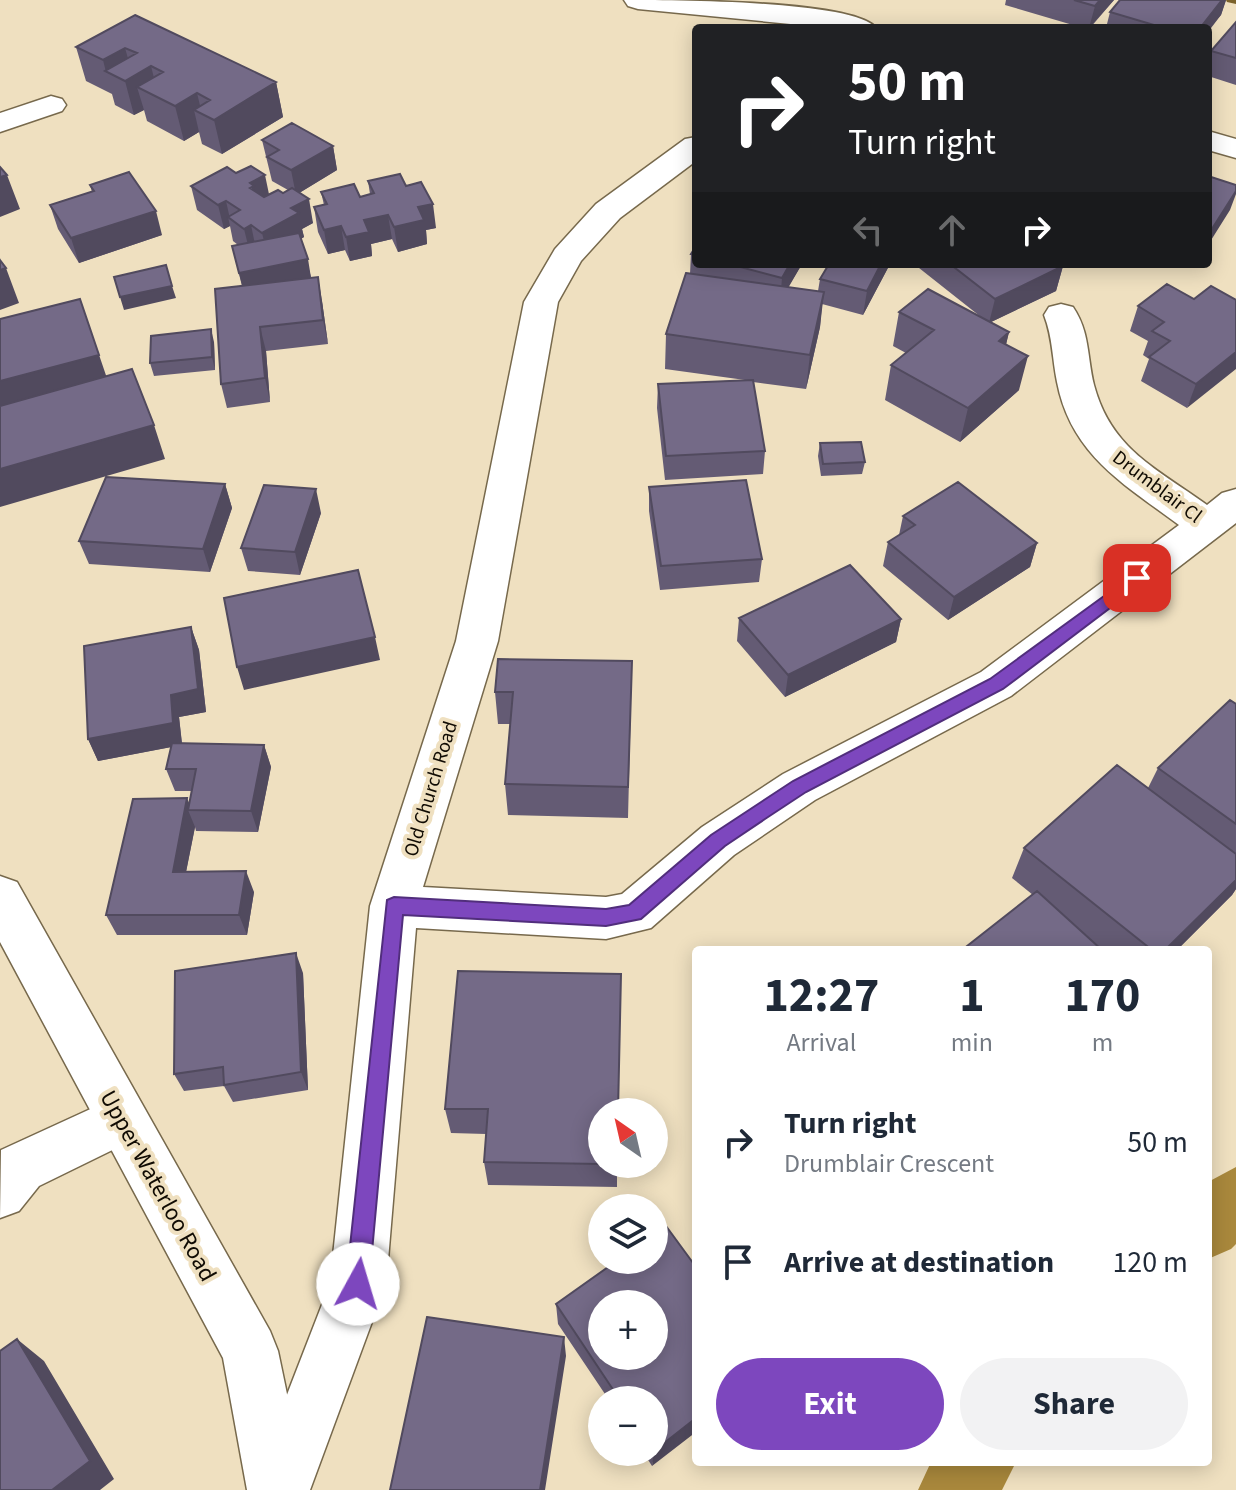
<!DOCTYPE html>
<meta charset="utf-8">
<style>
:root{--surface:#fff;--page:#f2f2f3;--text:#1f2937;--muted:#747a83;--accent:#7d47be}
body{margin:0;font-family:"Source Sans 3",sans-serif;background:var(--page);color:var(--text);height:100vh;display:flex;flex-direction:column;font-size:30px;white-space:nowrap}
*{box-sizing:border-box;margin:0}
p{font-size:26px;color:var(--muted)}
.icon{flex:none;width:44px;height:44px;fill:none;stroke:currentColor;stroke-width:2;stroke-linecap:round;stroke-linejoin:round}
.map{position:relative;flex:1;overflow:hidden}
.sheet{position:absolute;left:692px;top:946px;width:520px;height:520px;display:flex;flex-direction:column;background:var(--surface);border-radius:8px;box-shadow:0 4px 20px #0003}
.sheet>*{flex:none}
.top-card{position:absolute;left:692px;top:24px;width:520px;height:244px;border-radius:8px;box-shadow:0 4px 20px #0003;background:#202124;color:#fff;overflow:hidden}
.needle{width:52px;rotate:326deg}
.buttons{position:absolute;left:588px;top:1098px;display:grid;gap:16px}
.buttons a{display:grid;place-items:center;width:80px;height:80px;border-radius:50%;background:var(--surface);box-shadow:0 4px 20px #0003;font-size:40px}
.pin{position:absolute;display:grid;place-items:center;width:68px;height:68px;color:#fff;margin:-34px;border-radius:16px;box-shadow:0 4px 12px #0006}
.me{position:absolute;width:88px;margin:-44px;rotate:6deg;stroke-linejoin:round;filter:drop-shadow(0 0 6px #0008)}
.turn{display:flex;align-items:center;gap:28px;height:168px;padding:0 24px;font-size:36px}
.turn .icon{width:104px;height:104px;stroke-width:2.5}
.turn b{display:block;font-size:56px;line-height:68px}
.lanes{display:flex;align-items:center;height:76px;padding:0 24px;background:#0003;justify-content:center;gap:40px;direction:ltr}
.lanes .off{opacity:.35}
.eta{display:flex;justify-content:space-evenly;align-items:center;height:136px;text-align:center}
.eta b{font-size:48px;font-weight:700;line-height:56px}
.primary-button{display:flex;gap:16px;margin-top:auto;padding:16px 24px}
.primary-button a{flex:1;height:92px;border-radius:48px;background:var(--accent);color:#fff;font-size:32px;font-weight:700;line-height:92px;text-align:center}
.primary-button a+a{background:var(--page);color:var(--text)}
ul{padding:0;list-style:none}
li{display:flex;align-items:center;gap:24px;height:120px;padding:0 24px}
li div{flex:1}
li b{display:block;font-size:30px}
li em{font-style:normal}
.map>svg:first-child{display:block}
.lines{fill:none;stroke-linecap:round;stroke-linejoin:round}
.stream{fill:#7b622b;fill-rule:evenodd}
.canal{fill:#a9883c;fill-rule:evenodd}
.street-casing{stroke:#77694c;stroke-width:3}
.secondary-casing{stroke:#77694c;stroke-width:3}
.street{fill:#fff;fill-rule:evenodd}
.secondary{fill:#fff;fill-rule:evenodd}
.wall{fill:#645b74}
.shaded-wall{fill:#514a5e}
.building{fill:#746a87;stroke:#514a5e;stroke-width:2;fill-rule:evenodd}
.route{fill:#7d47be;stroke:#512e7c;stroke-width:2}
.labels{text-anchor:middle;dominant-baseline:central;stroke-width:8;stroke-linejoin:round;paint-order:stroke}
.street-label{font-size:20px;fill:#100b03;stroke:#efe0c0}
.near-street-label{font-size:24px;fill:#100b03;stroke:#efe0c0}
</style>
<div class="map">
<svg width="1236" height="1490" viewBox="0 0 1236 1490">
<rect width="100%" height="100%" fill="#efe0c0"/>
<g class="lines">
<path class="stream" d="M 1226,0 L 1236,0 L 1236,4 L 1227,2 Z"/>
<path class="canal" d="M 1236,1167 L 1236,1244 L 1231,1249 L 1208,1259 L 1208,1182 Z
M 931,1462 L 1016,1462 L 1002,1490 L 918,1490 Z"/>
<g class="street-casing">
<path id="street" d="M 624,0 C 666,0 855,0 876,28 L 832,28 L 638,9 L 628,6 Z
M 51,96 L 62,99 L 66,105 L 62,111 L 0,132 L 0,113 Z
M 1208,131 L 1236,139 L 1236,158 L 1208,150 Z
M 696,137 L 696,161 L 620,218 L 581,261 L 558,302 L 498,641 L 423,887 L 606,897 L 622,894 L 702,827 L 783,774 L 981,672 L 1179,525 C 1124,484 1071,455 1057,382 C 1052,358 1053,338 1044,315 L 1049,307 L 1061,304 L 1073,307 C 1090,332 1087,357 1094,385 C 1111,449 1156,468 1207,505 L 1222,493 L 1236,489 L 1236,523 L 1011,696 L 815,800 L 734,855 L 651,928 L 606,939 L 416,928 L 386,1284 L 310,1490 L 250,1490 L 330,1284 L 370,906 L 456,641 L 524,302 L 555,249 L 596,204 L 685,139 Z
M 121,1095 L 139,1103 L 147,1120 L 139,1137 L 39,1186 L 19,1211 L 0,1218 L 1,1150 Z"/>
</g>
<g class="secondary-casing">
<path id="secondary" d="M 0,876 L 17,882 L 270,1331 L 278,1351 L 307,1490 L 247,1490 L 223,1358 L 0,942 Z"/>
</g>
<use href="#street" class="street"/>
<use href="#secondary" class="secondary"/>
</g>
<path class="wall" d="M 1006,0 L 1114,0 L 1090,28 L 1083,28 L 1005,5 Z
M 1120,0 L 1226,0 L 1221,15 L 1208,28 L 1106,28 L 1110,12 Z
M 135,15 L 276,82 L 283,117 L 222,154 L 202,144 L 199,132 L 184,141 L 147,121 L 144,110 L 134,115 L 115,105 L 112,94 L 86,81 L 76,47 Z
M 1236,22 L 1236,85 L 1208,76 L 1208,61 L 1211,51 Z
M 262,140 L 333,146 L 337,170 L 299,193 L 313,223 L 302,229 L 304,237 L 301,239 L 311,277 L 322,301 L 328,344 L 266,351 L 270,402 L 227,408 L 221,384 L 242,286 L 232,246 L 238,245 L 233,241 L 230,226 L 224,229 L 197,210 L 191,186 L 236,173 L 269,195 L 283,193 L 288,190 L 272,181 Z
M 368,181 L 406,186 L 436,228 L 426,230 L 427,244 L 398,252 L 392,239 L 371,244 L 372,256 L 350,261 L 345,250 L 328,254 L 318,232 L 314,207 L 324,205 L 321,192 L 360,197 L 370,194 Z
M 90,185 L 162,235 L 79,263 L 58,229 L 50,205 L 92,192 Z
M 696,246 L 696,264 L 802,264 L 788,287 L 818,291 L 820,279 L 890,264 L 863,315 L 822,304 L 820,327 L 806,389 L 753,382 L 765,451 L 763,474 L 665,480 L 657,408 L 658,384 L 745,380 L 665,369 L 666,334 L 690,274 L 691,254 Z
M 914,264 L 1060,264 L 1063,266 L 1056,291 L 991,322 L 1009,332 L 1006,344 L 1019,390 L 960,442 L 885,400 L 891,365 L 906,353 L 893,346 L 899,312 L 981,317 Z
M 1194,299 L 1236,300 L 1187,408 L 1141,381 L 1149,359 L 1143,355 L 1148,341 L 1130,331 L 1138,306 Z
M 214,342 L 215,370 L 154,376 L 150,363 Z
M 820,443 L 865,462 L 862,474 L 821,476 L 818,456 Z
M 225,484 L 232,508 L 210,572 L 89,564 L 79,541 Z
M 649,487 L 762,559 L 759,582 L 660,590 L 649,511 Z
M 321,513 L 300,575 L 248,571 L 241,548 Z
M 903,516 L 1037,543 L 1030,567 L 948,620 L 883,566 L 888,542 L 899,535 Z
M 739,618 L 901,619 L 896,642 L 785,697 L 737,641 Z
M 191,627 L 199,650 L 206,712 L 179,717 L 182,743 L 264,745 L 271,767 L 258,832 L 196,831 L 195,827 L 186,872 L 254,892 L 247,935 L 117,935 L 106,915 L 189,802 L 192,791 L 175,791 L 166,769 L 171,747 L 98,761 L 88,739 Z
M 632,661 L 628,818 L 508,815 L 505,784 L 510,724 L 498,724 L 495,692 Z
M 1236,704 L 1236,889 L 1232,895 L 1177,950 L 962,950 L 1033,895 L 1012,878 L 1024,848 L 1148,788 L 1158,768 Z
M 458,971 L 617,1164 L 617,1187 L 488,1185 L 484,1162 L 486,1134 L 451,1133 L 445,1109 Z
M 303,973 L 308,1090 L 233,1102 L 224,1086 L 184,1091 L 174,1074 Z
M 696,1267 L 652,1466 L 643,1452 L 654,1452 L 654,1400 L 609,1400 L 558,1324 L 556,1304 Z"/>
<path class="shaded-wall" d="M 1100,0 L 1114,0 L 1089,28 L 1095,6 Z
M 1222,0 L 1226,0 L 1221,15 L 1208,32 L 1208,28 L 1200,28 Z
M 125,48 L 133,76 L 151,66 L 159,98 L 137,87 L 144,110 L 134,115 L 125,81 L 106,72 L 103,60 Z
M 276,82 L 283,117 L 222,154 L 214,120 Z
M 197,93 L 202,114 L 194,110 L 199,132 L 184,141 L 175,106 Z
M 333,146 L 337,170 L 296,195 L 291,170 Z
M 7,175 L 20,209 L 0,217 L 0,177 Z
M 265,175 L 270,199 L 260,210 L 250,183 Z
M 1236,191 L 1236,194 L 1230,210 L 1208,245 L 1208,237 L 1210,232 Z
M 309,199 L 313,223 L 302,229 L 304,237 L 268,257 L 262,233 L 291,208 Z
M 226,201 L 230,219 L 228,217 L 230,226 L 224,229 L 218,205 Z
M 433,204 L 436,228 L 426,230 L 427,244 L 398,252 L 394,227 L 418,207 Z
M 156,211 L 162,235 L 79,263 L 71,238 Z
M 388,215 L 392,239 L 371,244 L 372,256 L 350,261 L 346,237 L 364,220 Z
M 251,225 L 256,249 L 250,253 L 244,229 Z
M 341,226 L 345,250 L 328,254 L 324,230 Z
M 308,259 L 312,284 L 245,297 L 239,273 Z
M 790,264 L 802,264 L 780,302 L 782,278 Z
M 881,264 L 890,264 L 863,315 L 867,291 Z
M 1063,266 L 1056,291 L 989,323 L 995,299 Z
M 6,268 L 19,303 L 0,310 L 0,270 Z
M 318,277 L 322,301 L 328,344 L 323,320 Z
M 172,286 L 176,298 L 124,310 L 120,297 Z
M 824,292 L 820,327 L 806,389 L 810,355 Z
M 80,299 L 111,390 L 0,419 L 0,381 Z
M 260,327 L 266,351 L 270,402 L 265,378 Z
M 211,329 L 214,342 L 215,370 L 212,357 Z
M 1009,332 L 1001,366 L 999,341 Z
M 1236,352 L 1236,369 L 1187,408 L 1196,384 Z
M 1028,356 L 1019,390 L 960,442 L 968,408 Z
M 154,425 L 165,459 L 0,507 L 0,469 Z
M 225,484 L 232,508 L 210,572 L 203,549 Z
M 316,489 L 321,513 L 300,575 L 295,552 Z
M 1037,543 L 1030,567 L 948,620 L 954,597 Z
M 901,619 L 896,642 L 785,697 L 788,675 Z
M 191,627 L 199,650 L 206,712 L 179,717 L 182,745 L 98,761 L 88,739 L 171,695 Z
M 375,637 L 380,660 L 244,690 L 237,667 Z
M 264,745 L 271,767 L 258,832 L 251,811 Z
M 187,798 L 192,810 L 188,810 L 195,827 L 182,892 L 173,872 Z
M 246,871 L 254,892 L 247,935 L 239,915 Z
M 1236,880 L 1236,889 L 1232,895 L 1177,950 L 1165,950 Z
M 296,953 L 303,973 L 308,1090 L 301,1072 Z
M 564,1337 L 566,1356 L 545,1490 L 540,1490 Z
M 17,1339 L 44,1361 L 114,1479 L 100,1490 L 52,1490 Z
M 696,1418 L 696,1432 L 652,1466 L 654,1451 Z"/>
<path class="building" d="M 1074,0 L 1100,0 L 1095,6 Z
M 1120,0 L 1222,0 L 1200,28 L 1164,28 L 1110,12 Z
M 135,15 L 276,82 L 214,120 L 194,110 L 210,100 L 197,93 L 175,106 L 137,87 L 163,72 L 151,66 L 125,81 L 105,71 L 137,53 L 125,48 L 103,60 L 76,47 Z
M 1236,22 L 1236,58 L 1211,51 Z
M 292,123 L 333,146 L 291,170 L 267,157 L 279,150 L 262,140 Z
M 251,166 L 265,175 L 250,183 L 254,186 L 250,188 L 264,197 L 278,190 L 283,193 L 292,188 L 309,199 L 291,208 L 299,213 L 262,233 L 251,225 L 244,229 L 228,217 L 240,210 L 226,201 L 218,205 L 191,186 L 227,167 L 236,173 Z
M 0,167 L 7,175 L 0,177 Z
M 129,172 L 156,211 L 71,238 L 50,205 L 94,191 L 90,185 Z
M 400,174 L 406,186 L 421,182 L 433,204 L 418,207 L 424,220 L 394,227 L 388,215 L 364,220 L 369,232 L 346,237 L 341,226 L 324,230 L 314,207 L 327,204 L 321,192 L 354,184 L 360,197 L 374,193 L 368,181 Z
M 1208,176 L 1236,185 L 1236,191 L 1210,232 L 1208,232 Z
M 299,233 L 308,259 L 239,273 L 232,246 Z
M 696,246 L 696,255 L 691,254 Z
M 0,260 L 6,268 L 0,270 Z
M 729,264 L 790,264 L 782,278 Z
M 829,264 L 881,264 L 867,291 L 820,279 Z
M 950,264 L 1060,264 L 1063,266 L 995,299 Z
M 166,265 L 172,286 L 120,297 L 114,277 Z
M 686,273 L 824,292 L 810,355 L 666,334 Z
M 318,277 L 323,320 L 260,327 L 265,378 L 221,384 L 215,289 Z
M 1167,284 L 1194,299 L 1211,286 L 1236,300 L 1236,352 L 1196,384 L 1149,357 L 1170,341 L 1152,331 L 1164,322 L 1138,306 Z
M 928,289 L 1009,332 L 999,341 L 1028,356 L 968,408 L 891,365 L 934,330 L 899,312 Z
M 80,299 L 99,355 L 0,381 L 0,319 Z
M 211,329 L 212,357 L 150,363 L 151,336 Z
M 132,369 L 154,425 L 0,469 L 0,406 Z
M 753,380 L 765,451 L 666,456 L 658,384 Z
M 861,442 L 865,462 L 823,464 L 820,443 Z
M 106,477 L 225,484 L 203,549 L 79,541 Z
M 746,480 L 762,559 L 661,566 L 649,487 Z
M 958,482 L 1037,543 L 954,597 L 888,542 L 915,525 L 903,516 Z
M 264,485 L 316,489 L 295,552 L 241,548 Z
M 850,565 L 901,619 L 788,675 L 739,618 Z
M 358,570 L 375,637 L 237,667 L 224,598 Z
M 191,627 L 198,689 L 171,695 L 173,723 L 88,739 L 84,646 Z
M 498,659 L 632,661 L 628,787 L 505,784 L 513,692 L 495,692 Z
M 1230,700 L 1236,704 L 1236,824 L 1158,768 Z
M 172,743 L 264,745 L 251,811 L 188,810 L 196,769 L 166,769 Z
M 1117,765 L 1236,854 L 1236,880 L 1165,950 L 1152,950 L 1024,848 Z
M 187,798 L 173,872 L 246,871 L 239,915 L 106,915 L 133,799 Z
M 1037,891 L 1102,950 L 962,950 Z
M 296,953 L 301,1072 L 224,1085 L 223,1067 L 174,1074 L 175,971 Z
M 458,971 L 621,974 L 618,1112 L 602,1112 L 602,1164 L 484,1162 L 488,1109 L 445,1109 Z
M 666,1226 L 696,1267 L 696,1418 L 654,1451 L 654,1400 L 620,1400 L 556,1304 L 618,1260 L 654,1260 L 654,1234 ZM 602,1304 L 654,1304 L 654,1356 L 602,1356 Z
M 427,1317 L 564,1337 L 540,1490 L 390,1490 Z
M 17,1339 L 90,1461 L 52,1490 L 0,1490 L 0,1351 Z"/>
<path class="route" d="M 1137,572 L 1143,574 L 1146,578 L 1143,583 L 1003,689 L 806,792 L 765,819 L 725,846 L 641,919 L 606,926 L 403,915 L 369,1284 L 366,1292 L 358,1295 L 350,1292 L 346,1284 L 387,900 L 394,897 L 606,909 L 629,905 L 711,835 L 793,781 L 990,679 Z"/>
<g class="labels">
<g class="street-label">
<text transform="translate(1157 487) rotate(37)">Drumblair Cl</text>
<text transform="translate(431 789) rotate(-73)">Old Church Road</text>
</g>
<g class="near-street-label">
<text transform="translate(158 1186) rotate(61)">Upper Waterloo Road</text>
</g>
</g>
</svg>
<div class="buttons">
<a><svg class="needle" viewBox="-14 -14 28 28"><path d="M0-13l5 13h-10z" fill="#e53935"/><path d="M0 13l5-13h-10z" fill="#747a83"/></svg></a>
<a><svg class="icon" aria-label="layers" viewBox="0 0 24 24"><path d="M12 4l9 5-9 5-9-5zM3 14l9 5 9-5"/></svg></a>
<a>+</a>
<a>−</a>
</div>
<div class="pin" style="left:1137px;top:578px;background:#d93025"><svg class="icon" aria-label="arrive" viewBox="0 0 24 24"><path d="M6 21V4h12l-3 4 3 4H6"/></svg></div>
<svg class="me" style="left:358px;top:1284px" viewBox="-20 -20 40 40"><circle r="19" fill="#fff"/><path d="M0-13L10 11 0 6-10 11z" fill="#7d47be"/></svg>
<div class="top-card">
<div class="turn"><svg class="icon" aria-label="right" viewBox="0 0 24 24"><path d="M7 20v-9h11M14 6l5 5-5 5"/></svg><div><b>50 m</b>Turn right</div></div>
<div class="lanes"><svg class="icon off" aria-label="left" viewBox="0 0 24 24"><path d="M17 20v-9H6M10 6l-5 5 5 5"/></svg><svg class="icon off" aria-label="ahead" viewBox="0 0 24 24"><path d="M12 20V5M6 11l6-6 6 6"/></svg><svg class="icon" aria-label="right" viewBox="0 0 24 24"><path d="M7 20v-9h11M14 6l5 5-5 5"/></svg></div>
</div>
<section class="sheet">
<div class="eta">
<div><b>12:27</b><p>Arrival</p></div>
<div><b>1</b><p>min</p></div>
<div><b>170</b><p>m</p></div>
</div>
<ul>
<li><svg class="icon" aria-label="right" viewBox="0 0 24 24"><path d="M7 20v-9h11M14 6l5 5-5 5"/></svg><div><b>Turn right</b><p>Drumblair Crescent</p></div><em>50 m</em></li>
<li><svg class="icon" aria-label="arrive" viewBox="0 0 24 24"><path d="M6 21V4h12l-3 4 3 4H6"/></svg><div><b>Arrive at destination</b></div><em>120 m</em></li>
</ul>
<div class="primary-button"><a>Exit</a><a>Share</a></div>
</section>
</div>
